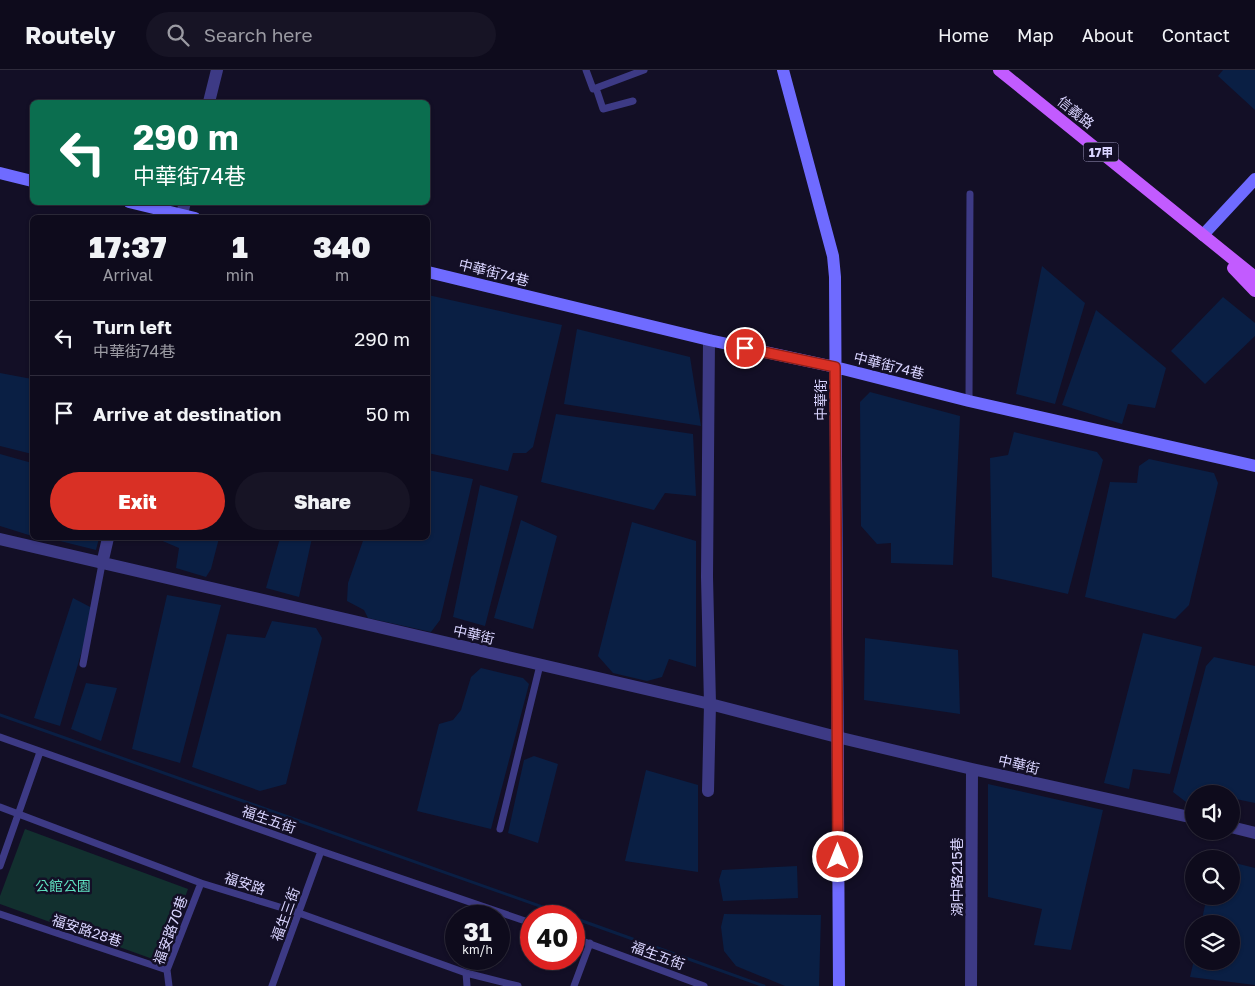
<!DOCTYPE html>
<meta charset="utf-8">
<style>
:root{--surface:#0e0b1c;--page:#171425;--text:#f1f3f6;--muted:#9b9ba3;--line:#2e2b3b;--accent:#d93025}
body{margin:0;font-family:"Golos Text","Noto Sans TC",sans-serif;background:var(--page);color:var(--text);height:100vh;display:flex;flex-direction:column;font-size:19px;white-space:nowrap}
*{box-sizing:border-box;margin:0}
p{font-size:16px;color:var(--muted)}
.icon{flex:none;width:28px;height:28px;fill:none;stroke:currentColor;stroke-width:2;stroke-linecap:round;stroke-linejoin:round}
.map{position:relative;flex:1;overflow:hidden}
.side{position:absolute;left:30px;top:145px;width:400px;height:325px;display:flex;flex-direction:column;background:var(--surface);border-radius:8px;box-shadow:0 1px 4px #0004,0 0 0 1px var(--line)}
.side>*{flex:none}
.top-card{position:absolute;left:30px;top:30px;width:400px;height:105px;border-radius:8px;box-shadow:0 1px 4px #0004,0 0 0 1px var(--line);background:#0b6e4f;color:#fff;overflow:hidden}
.controls{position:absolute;left:1185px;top:715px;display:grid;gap:10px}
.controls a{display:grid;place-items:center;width:55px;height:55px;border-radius:50%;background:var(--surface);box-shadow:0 1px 4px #0004,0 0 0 1px var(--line);font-size:25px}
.speed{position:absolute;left:445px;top:835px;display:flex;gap:10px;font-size:25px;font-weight:700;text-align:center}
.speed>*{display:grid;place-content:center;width:65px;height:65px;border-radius:50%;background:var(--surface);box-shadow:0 1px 4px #0004,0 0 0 1px var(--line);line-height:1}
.speed small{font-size:12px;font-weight:400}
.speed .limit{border:8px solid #d22;background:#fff;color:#111}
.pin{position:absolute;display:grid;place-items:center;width:42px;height:42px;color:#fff;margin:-21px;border:2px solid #fff;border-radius:50%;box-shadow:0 1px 5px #0007}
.me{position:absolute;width:55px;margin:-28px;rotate:0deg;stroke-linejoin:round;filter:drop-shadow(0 0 4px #0008)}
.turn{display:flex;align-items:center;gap:18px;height:105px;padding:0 20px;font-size:22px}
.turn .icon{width:65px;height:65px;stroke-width:2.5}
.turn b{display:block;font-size:35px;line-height:42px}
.eta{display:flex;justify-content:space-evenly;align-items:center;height:85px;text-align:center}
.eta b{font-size:30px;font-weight:800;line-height:35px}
.cta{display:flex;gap:10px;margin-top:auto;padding:10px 20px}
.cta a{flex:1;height:58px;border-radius:30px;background:var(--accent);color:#fff;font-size:20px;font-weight:800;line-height:58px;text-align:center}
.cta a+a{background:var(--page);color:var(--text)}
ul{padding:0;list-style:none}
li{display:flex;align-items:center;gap:15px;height:75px;padding:0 20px;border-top:1px solid var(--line)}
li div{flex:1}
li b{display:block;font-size:19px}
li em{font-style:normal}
header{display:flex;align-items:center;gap:30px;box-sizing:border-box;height:70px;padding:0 25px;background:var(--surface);border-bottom:1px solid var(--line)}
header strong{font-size:24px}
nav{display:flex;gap:28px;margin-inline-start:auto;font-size:18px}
.search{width:350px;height:45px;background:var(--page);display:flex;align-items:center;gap:12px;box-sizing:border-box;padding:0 18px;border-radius:28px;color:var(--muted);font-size:19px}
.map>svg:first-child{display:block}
.green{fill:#12302f}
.water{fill:#0a1f44}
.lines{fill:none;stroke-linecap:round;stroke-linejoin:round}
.stream{stroke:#0a1f44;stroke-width:3}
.lane{stroke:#3d3a85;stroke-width:7}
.street{stroke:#3d3a85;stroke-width:12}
.secondary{stroke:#6f6bff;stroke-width:12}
.primary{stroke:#c25bff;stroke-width:12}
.route-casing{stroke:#8d1f18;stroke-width:12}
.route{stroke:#d93025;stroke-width:9}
.labels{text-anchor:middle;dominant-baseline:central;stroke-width:5;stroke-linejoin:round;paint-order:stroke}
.shield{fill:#130f26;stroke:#9e99be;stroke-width:1}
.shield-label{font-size:12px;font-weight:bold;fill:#d9d4ff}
.street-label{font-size:14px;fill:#d9d4ff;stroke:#130f26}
.park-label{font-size:14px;fill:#5fe0c0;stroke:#130f26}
</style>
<header>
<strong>Routely</strong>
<div class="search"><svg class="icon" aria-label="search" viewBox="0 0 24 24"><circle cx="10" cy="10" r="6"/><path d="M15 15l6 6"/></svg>Search here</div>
<nav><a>Home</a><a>Map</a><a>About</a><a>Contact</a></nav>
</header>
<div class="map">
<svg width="1255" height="916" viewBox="0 0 1255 916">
<rect width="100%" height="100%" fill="#130f26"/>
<path class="green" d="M 25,759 L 188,819 L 161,892 L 0,834 L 0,826 Z"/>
<path class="water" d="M 1223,0 L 1255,0 L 1255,40 L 1218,6 Z
M 1042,196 L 1085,233 L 1055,334 L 1016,324 Z
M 428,225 L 562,255 L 533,377 L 526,383 L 513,383 L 508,401 L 428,383 Z
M 1223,227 L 1255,253 L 1255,266 L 1205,314 L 1171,281 Z
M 1096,240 L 1166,298 L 1155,338 L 1128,334 L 1122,354 L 1062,335 Z
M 577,259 L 690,287 L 701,356 L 564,334 Z
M 0,303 L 32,309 L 32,384 L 0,376 Z
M 870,322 L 960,346 L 953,495 L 891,493 L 891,473 L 877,474 L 861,456 L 860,332 Z
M 556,344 L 693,364 L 696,426 L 665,423 L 654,440 L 541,412 Z
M 1014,362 L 1097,382 L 1103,390 L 1068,524 L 992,507 L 990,388 L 1008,385 Z
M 0,384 L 32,393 L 32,466 L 0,456 Z
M 1149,389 L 1214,403 L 1218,413 L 1189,535 L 1175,549 L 1085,527 L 1110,412 L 1137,413 L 1139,396 Z
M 428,400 L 473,409 L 440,550 L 431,562 L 368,548 L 364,540 L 347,531 L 348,513 L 364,468 L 428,468 Z
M 480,415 L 518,426 L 485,556 L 453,547 Z
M 521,450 L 557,466 L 533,559 L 494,548 Z
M 632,452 L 696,471 L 696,597 L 669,589 L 662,607 L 647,611 L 613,603 L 598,586 Z
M 48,468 L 99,468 L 96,480 Z
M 158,468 L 219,468 L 211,499 L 206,507 L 176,498 L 179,478 L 158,469 Z
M 280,468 L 312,468 L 299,527 L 266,518 Z
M 167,525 L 221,535 L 180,693 L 132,679 Z
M 73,528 L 94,539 L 60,656 L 34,648 Z
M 272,551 L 316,558 L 322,568 L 286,714 L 260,721 L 192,697 L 227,564 L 265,568 Z
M 1143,563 L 1202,577 L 1170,704 L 1133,699 L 1129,719 L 1104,713 Z
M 865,568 L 958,580 L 960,644 L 864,630 Z
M 1214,587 L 1255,596 L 1255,733 L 1231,728 L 1231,724 L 1194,724 L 1194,735 L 1186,732 L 1173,722 L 1206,596 Z
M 481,598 L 523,608 L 529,614 L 491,759 L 417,741 L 439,654 L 453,650 L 461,640 L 471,607 Z
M 86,613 L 117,618 L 101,671 L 71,659 Z
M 534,686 L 558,694 L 538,773 L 508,763 L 524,690 Z
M 646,700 L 698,715 L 698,802 L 625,791 Z
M 988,714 L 1103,740 L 1071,880 L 1034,875 L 1042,839 L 988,827 Z
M 1231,792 L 1255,798 L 1255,915 L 1190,907 L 1194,890 L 1231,891 L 1231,854 L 1201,854 L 1207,826 L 1231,826 Z
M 797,796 L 798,828 L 723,831 L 719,810 L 722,800 Z
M 724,844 L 821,845 L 819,916 L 785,916 L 736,896 L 724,881 L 721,857 Z"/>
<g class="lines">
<path class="stream" d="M 0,645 L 568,846
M 574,848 L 764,916"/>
<path class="lane" d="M 586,0 L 593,19 L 596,18 L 603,39 L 633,31
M 596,18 L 644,0
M 969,331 L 970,124
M 83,594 L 102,494
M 0,667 L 321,781 L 531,853
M 0,737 L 201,813 L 299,843 L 466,903 L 518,916
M 500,759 L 540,595
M 0,796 L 40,682
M 0,844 L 167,900
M 574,868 L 704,916
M 466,903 L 467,916
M 169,916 L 167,900 L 201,813
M 272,916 L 321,781
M 574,916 L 590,873"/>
<path class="street" d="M 209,32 L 217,0
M 181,148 L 185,132
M 0,469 L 710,634 L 837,667 L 972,699 L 1194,748
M 102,494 L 108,468
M 708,721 L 710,634 L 707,507 L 709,270
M 1231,757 L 1255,763
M 971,916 L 972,699"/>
<path class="secondary" d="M 783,0 L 833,186 L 835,207 L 839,916
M 0,103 L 32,111
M 129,132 L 195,148
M 1203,165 L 1255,109
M 428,202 L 709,270 L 835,297 L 969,331 L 1255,396"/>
<path class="primary" d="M 999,0 L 1255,207
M 1233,198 L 1255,221"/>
</g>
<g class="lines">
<g class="route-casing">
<path id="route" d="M 745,278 L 835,297 L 838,787"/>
</g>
<use href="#route" class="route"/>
</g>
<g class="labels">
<rect class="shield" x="1083.5" y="72.5" width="35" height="19" rx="4"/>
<g class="shield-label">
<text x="1101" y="82">17甲</text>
</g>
<g class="street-label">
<text transform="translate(1076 42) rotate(39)">信義路</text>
<text transform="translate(494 202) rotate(14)">中華街74巷</text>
<text transform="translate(889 295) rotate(14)">中華街74巷</text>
<text transform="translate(820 330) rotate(-90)">中華街</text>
<text transform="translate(474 564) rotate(13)">中華街</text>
<text transform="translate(1019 694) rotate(13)">中華街</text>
<text transform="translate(269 749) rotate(19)">福生五街</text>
<text transform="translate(956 807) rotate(-90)">湖中路215巷</text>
<text transform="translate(245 813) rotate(18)">福安路</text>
<text transform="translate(285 844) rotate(-70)">福生三街</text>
<text transform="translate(87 860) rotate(18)">福安路28巷</text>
<text transform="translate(170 860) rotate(-70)">福安路70巷</text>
<text transform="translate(658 885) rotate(20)">福生五街</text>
</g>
<g class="park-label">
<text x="63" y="815">公館公園</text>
</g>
</g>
</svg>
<div class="controls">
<a><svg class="icon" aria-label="sound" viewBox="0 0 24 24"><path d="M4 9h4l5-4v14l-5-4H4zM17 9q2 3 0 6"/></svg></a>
<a><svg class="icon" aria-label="search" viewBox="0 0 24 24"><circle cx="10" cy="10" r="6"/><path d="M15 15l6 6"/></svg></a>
<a><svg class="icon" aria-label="layers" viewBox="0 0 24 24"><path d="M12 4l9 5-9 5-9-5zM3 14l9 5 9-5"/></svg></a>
</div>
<div class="speed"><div>31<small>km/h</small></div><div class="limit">40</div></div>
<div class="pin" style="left:745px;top:278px;background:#d93025"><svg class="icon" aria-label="arrive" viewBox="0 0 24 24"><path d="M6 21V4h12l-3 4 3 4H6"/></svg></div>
<svg class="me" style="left:838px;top:787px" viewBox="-20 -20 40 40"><circle r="17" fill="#d93025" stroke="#fff" stroke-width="3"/><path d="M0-11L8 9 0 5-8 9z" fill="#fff"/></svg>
<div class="top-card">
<div class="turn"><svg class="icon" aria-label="left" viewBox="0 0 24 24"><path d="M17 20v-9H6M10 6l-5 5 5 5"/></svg><div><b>290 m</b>中華街74巷</div></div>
</div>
<section class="side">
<div class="eta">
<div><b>17:37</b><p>Arrival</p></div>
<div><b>1</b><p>min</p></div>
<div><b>340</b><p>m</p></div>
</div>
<ul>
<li><svg class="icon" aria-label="left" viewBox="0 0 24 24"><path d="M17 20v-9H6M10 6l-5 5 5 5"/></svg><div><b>Turn left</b><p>中華街74巷</p></div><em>290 m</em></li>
<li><svg class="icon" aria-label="arrive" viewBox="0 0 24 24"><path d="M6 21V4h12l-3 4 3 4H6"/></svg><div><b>Arrive at destination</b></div><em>50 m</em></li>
</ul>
<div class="cta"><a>Exit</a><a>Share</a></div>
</section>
</div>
